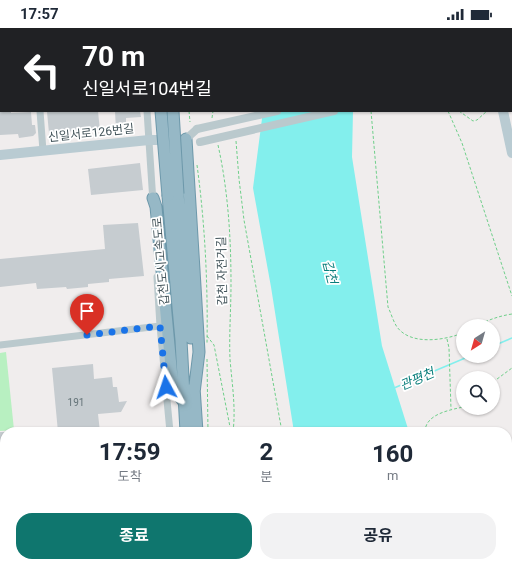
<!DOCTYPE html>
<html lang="ko">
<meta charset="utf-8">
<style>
:root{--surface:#fff;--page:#f2f2f3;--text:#1f2937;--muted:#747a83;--accent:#0f766e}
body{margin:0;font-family:Roboto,"Noto Sans KR",sans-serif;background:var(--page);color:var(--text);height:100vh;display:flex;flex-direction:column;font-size:15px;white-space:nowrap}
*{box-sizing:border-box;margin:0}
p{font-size:13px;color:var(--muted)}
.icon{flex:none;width:22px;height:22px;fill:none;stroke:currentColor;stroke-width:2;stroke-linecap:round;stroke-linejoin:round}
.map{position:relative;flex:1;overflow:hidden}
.panel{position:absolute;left:0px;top:399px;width:512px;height:140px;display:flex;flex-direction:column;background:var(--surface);border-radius:16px 16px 0 0;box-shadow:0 1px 3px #0004}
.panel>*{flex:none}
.banner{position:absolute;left:0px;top:0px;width:512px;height:84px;box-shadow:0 1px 3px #0004;background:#202124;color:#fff;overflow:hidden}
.needle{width:26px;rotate:217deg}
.controls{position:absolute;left:456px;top:291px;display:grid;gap:8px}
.controls a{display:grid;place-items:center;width:44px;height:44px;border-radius:50%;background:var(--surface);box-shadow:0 1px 3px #0004;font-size:20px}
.pin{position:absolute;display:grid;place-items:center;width:34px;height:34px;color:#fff;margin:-41px -17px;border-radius:50% 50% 50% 0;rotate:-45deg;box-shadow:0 0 4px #0007}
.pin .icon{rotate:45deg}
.me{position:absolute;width:44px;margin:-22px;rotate:355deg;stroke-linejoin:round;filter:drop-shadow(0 0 3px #0008)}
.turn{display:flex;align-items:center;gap:14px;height:84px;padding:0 16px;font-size:18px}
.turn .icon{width:52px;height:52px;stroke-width:2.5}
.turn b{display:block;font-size:28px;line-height:34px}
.eta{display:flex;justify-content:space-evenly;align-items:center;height:68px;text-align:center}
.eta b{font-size:24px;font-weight:700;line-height:28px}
.button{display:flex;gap:8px;margin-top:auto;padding:8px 16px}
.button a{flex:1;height:46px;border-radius:16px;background:var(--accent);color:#fff;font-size:16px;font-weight:700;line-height:46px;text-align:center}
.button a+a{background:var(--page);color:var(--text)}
.status{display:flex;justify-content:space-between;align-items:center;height:28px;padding:0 20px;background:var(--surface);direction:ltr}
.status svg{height:11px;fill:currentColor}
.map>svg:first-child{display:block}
.green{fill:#b8f0c1}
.water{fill:#83efed}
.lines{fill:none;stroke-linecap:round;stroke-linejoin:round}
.stream{stroke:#83efed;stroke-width:1.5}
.building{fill:#c6ccd0}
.trunk-casing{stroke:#6d98aa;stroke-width:13}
.path{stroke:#6fcf8a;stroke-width:1;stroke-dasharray:3 2;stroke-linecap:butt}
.minor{stroke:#bac9cd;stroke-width:7}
.tertiary{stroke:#bac9cd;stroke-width:8}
.secondary{stroke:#b9cbd2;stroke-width:10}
.trunk{stroke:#96b8c6;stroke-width:11}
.trunk-bridge-casing{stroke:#6d98aa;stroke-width:13;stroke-linecap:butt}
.tertiary-bridge{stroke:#bac9cd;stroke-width:8}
.trunk-bridge{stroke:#96b8c6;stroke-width:11}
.route{stroke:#1a73e8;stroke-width:7;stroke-dasharray:0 12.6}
.labels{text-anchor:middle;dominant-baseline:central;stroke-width:3.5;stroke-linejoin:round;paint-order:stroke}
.number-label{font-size:10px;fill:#647378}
.street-label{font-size:12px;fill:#44555b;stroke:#fff}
.water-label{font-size:13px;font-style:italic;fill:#097e7b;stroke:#fff}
</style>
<div class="status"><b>17:57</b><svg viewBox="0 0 49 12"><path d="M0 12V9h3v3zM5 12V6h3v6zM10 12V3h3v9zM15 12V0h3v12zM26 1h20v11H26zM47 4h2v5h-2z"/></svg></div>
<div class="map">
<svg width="512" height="539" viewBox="0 0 512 539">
<rect width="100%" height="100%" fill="#f0eded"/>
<path class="green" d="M 6,324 L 14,402 L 0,403 L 0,325 Z"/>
<path class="water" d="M 263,83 L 353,83 L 352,129 L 382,318 L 409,404 L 294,404 L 271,259 L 253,160 Z
M 312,534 L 434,534 L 435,539 L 313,539 Z"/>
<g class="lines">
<path class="stream" d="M 493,318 L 512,310
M 394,360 L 470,328"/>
</g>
<path class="building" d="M 0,83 L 11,83 L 11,85 L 31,84 L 32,97 L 35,97 L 36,105 L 33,108 L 19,110 L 18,106 L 0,107 Z
M 98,83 L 100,103 L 89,104 L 89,102 L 49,105 L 47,84 Z
M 115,83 L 140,83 L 141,89 L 126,90 L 126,97 L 124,97 L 124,102 L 116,103 Z
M 140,135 L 143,162 L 91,167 L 88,141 Z
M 138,195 L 144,248 L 109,251 L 109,254 L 88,256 L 88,259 L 67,261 L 66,259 L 37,261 L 36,255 L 0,259 L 0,231 L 105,221 L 103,197 Z
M 93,336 L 94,351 L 112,349 L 113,359 L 117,359 L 119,374 L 127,373 L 121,384 L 98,386 L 100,404 L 58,404 L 52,340 Z
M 0,404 L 5,404 L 5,416 L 0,416 Z
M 0,437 L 5,437 L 5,462 L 1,462 Z
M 5,493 L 5,504 L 0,504 L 0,494 Z
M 9,534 L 55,534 L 56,539 L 10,539 Z
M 70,534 L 130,534 L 130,539 L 70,539 Z"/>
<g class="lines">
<g class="trunk-casing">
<path id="trunk" d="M 154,0 L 154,1
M 164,0 L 165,1
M 186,111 L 199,324 L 194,365
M 178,166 L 191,310
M 168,168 L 181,312 L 186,404
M 153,170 L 156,179 L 173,360 L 184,374
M 194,359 L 197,404
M 195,534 L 196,539
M 206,534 L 207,539"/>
</g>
<path class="path" d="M 174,0 L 174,1
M 205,0 L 206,1
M 436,0 L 436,1
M 463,0 L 463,1
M 377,1 L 377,0
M 452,1 L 453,0
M 189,83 L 190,94
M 371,83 L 388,279 C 391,285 393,293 397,299 C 411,318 445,312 463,305
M 448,83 L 462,115 L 512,268
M 459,83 L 473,93 L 477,92 L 487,83
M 212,90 L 213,83
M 236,113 L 239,151 L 244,192 L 282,404
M 218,117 C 228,162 231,209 231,256 C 231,281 229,306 230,331 C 232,356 236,379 233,404
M 197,137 C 205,196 208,256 207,315
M 476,298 C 488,292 499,288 512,286
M 207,308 L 214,317 L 231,404
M 447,311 L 449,320 L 451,381
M 207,331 L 208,404
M 493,354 L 512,340
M 425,404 C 425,386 450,382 463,379
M 216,534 L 217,539
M 235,534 L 235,539
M 303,534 L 304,539
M 456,534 L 458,539"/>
<path class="minor" d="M 34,0 L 34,1
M 140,0 L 140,1
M 0,52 L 1,52
M 40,83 L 43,123
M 147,83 L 153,174
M 157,249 L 160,298 L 170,404
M 0,317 L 160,298
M 0,469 L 5,468
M 181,534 L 182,539"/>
<path class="tertiary" d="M 186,111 L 197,101"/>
<path class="secondary" d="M 484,0 L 484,1
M 511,30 L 512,30
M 503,83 L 512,125
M 0,127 L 149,112 L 172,112"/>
<use href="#trunk" class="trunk"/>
<g class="trunk-bridge-casing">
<path id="trunk-bridge" d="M 161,83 L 168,168
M 173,83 L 178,166"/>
</g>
<path class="tertiary-bridge" d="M 197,101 L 277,83
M 200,114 L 334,83"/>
<use href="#trunk-bridge" class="trunk-bridge"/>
</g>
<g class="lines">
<path class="route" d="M 87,307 L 160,298 L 166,359"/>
</g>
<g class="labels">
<g class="number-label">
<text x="76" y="374">191</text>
</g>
<g class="street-label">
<text transform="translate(91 105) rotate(-6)">신일서로126번길</text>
<text transform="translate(161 233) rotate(-95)">갑천도시고속도로</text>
<text transform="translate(222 243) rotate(-91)">갑천 자전거길</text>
</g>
<g class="water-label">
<text transform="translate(330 244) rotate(76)">갑천</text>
<text transform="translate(417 351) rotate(-23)">관평천</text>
</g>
</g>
</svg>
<div class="controls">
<a><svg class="needle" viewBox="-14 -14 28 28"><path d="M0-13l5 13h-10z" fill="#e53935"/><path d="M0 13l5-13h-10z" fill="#747a83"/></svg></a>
<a><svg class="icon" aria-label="search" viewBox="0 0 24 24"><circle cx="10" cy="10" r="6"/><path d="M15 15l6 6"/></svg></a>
</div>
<div class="pin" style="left:87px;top:307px;background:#d93025"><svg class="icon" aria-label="arrive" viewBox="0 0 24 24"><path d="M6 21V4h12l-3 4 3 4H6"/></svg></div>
<svg class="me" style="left:166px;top:359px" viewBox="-20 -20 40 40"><path d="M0-17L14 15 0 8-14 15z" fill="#1a73e8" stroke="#fff" stroke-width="4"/></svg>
<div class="banner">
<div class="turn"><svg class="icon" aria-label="left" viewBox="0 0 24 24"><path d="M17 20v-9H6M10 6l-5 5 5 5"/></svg><div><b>70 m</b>신일서로104번길</div></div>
</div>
<section class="panel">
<div class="eta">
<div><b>17:59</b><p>도착</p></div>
<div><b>2</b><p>분</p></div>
<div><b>160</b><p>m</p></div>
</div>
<div class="button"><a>종료</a><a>공유</a></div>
</section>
</div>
